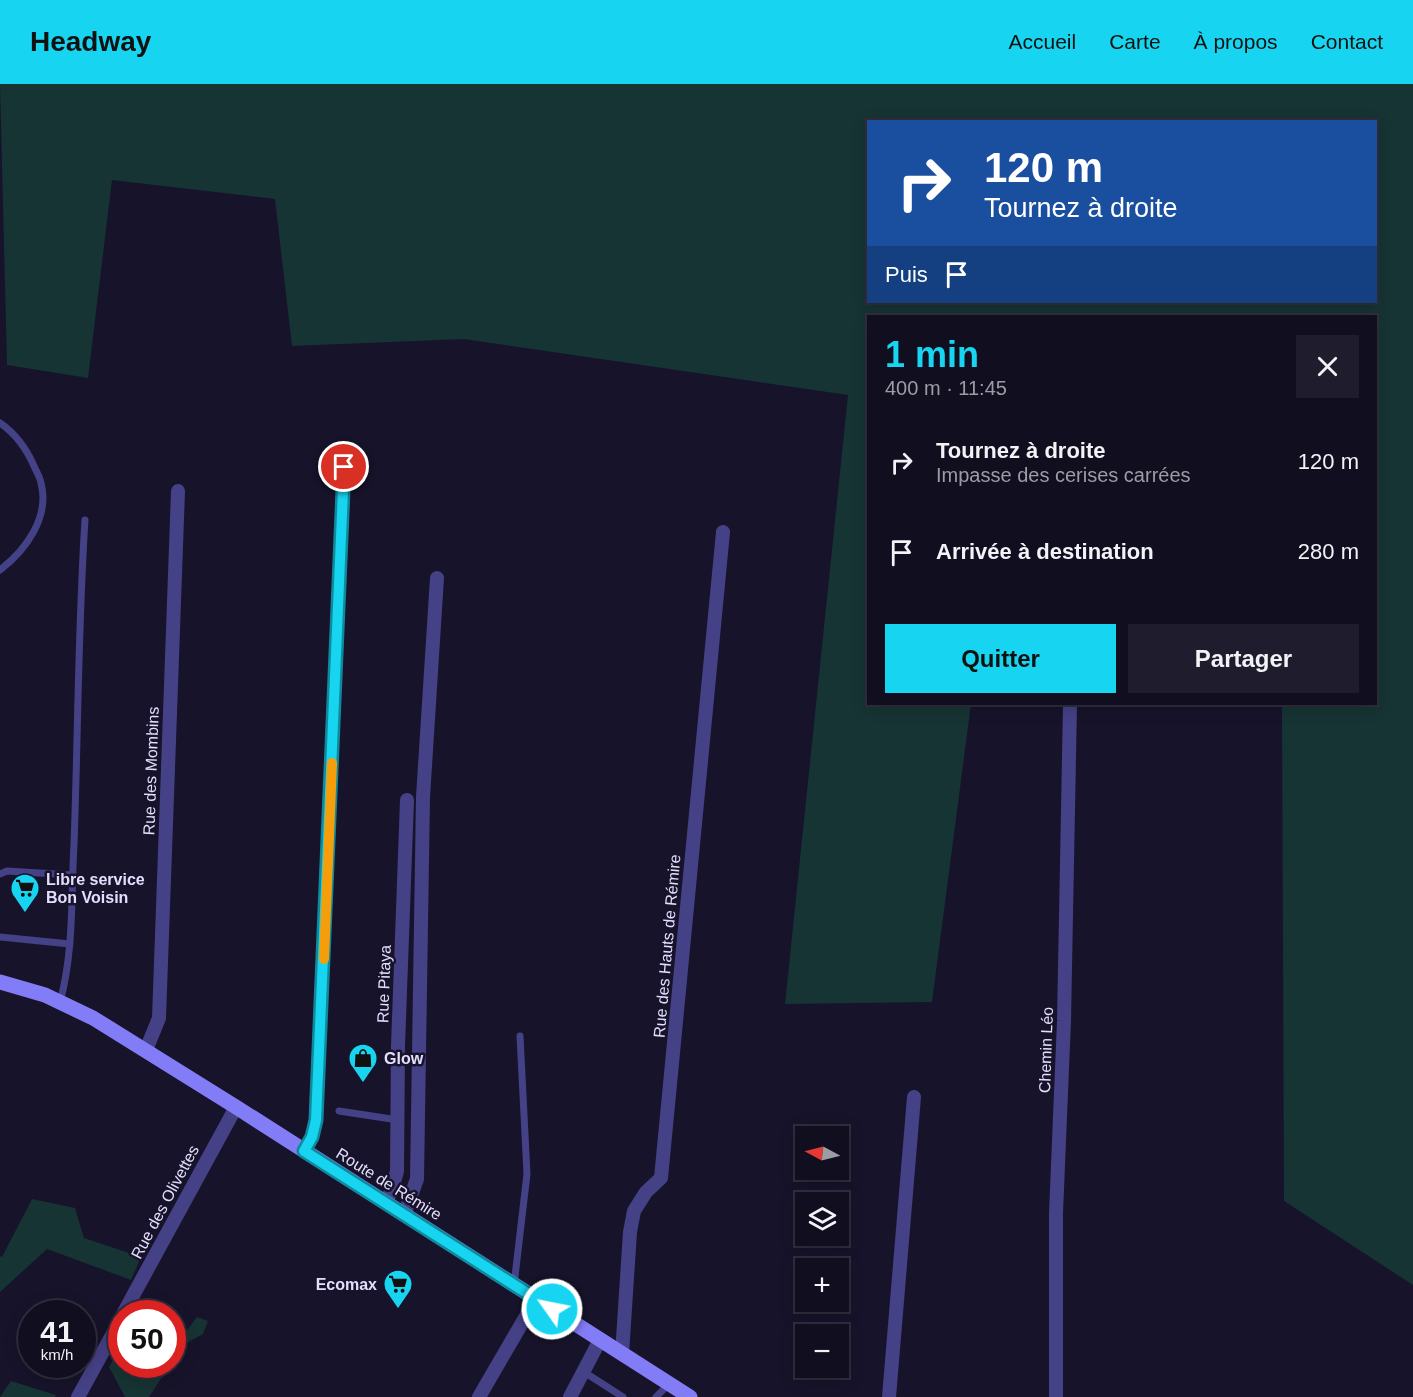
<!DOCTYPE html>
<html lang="fr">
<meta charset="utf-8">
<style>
:root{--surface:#110e20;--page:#1e1c2d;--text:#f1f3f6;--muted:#9c9ca5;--line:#302e3e;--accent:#17d5f0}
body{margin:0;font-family:Helvetica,sans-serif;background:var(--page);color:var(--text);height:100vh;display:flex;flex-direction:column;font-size:22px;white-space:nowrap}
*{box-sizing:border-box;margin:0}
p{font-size:20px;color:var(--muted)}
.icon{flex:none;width:33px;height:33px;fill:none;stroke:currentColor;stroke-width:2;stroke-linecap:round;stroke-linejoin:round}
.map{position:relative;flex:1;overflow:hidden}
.sheet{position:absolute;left:867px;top:231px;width:510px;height:390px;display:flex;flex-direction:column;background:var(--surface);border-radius:0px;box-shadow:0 3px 15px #0003,0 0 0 2px var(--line)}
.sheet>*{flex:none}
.banner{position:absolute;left:867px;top:36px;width:510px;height:183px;border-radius:0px;box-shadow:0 3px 15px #0003,0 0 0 2px var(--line);background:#1a4fa0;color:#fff;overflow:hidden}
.needle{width:39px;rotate:277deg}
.buttons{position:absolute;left:795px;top:1042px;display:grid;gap:12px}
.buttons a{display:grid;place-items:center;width:54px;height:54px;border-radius:0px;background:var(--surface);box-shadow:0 3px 15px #0003,0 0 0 2px var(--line);font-size:30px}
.speed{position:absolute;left:18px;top:1216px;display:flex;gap:12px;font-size:30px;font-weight:700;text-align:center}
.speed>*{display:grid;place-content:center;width:78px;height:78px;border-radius:50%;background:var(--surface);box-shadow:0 3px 15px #0003,0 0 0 2px var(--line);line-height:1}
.speed small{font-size:15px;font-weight:400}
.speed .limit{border:9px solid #d22;background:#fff;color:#111}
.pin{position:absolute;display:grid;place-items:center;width:51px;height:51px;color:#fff;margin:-26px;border:3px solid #fff;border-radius:50%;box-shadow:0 2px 6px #0007}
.me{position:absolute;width:66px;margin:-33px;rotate:303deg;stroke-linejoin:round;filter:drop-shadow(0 0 4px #0008)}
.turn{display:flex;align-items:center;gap:21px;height:126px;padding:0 18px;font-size:27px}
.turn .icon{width:78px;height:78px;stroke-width:2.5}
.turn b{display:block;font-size:42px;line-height:51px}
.then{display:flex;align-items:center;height:57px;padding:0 18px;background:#0003;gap:12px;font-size:22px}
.round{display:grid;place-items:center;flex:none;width:63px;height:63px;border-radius:0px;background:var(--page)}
.summary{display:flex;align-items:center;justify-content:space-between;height:102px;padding:0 18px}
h1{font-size:36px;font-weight:800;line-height:45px;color:var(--accent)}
.cta{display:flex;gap:12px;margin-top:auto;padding:12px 18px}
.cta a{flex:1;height:69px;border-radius:0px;background:var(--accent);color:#111;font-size:24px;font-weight:800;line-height:69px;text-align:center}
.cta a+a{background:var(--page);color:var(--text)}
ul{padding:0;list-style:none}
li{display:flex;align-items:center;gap:18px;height:90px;padding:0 18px}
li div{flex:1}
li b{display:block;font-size:22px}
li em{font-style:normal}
header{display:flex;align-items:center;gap:36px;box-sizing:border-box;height:84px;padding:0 30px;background:var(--accent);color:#111}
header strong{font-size:28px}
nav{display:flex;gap:33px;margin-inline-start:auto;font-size:21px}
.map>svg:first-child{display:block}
.green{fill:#163433;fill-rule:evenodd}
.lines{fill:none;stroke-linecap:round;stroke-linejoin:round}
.lane{stroke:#454186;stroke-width:7}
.street{stroke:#454186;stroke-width:14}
.secondary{stroke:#827cf6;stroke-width:15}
.route-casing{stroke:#0f8a9c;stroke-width:15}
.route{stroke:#17d5f0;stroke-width:10}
.slow{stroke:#f59e0b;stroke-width:10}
.labels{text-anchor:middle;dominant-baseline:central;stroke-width:5;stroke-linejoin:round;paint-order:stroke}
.street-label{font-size:16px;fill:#e2defd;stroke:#17132a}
.poi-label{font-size:16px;font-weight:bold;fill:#e2defd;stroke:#17132a;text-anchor:start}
</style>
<header>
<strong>Headway</strong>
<nav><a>Accueil</a><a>Carte</a><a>À propos</a><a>Contact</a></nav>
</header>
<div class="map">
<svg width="1413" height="1313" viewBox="0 0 1413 1313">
<rect width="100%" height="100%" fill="#17132a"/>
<path class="green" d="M 0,0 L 1413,0 L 1413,1201 L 1284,1117 L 1282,620 L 1376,620 L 1376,232 L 868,232 L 868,620 L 971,620 L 932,918 L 785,920 L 848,311 L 464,255 L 292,262 L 275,115 L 112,96 L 88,294 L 7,281 ZM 868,38 L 1376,38 L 1376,218 L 868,218 Z
M 32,1115 L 75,1124 L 84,1154 L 141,1173 L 131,1196 L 47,1165 L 0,1208 L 0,1172 L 2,1173 Z
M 197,1233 L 208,1237 L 203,1250 L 183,1261 L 173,1278 L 173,1247 L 185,1249 Z
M 121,1263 L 122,1281 L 170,1281 L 149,1313 L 125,1313 L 109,1283 Z
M 11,1297 L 56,1311 L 55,1313 L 0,1313 Z"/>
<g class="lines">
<path class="lane" d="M 0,339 C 16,350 26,364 34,382 C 36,387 40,393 41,399 C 50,433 26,466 0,486
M 0,790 L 7,787 L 72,791
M 0,853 L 70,860
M 60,918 C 74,867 71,813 74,760 C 78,652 78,544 85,436
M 339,1027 L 398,1036
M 304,1067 L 312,1053 L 316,1036 L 344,383
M 514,1201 L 527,1090 L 520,952
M 584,1288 L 623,1313
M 656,1313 L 669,1300"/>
<path class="street" d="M 146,966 L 159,934 L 178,407
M 385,1119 L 392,1106 L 397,1087 L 398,962 L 407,716
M 404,1131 L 417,1095 L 423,713 L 437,494
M 123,1230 L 236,1023
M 622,1270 L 630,1148 L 634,1127 L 646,1108 L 661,1094 L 723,448
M 78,1313 L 122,1233
M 479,1313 L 536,1215
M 570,1313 L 600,1256
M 889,1313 L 914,1013
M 1056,1313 L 1056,1129 L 1064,937 L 1070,620"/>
<path class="secondary" d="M 0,898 L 45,911 L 93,934 L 236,1023 L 690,1313"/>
</g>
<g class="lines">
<g class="route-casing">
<path id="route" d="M 344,383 L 316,1036 L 312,1053 L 304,1067 L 552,1225"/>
</g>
<use href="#route" class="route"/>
<path class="slow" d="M 324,875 L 332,679"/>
</g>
<defs>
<g id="supermarket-pin" transform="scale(1.5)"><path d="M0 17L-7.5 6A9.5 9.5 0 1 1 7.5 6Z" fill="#17d5f0" stroke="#17132a"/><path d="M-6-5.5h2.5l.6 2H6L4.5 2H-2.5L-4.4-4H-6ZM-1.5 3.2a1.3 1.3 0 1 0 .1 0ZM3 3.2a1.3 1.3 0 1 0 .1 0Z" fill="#111"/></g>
<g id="shop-pin" transform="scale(1.5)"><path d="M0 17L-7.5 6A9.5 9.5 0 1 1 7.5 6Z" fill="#17d5f0" stroke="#17132a"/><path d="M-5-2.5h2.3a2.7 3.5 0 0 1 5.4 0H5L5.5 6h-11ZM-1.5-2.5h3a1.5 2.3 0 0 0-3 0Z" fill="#111"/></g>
</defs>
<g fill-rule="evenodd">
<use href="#supermarket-pin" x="25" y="804"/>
<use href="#shop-pin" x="363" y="974"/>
<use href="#supermarket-pin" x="398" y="1200"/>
</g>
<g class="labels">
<g class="street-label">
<text transform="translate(151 687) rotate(-88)">Rue des Mombins</text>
<text transform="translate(667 862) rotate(-85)">Rue des Hauts de Rémire</text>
<text transform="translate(384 900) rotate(-88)">Rue Pitaya</text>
<text transform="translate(1046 966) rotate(-88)">Chemin Léo</text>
<text transform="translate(389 1100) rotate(32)">Route de Rémire</text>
<text transform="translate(165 1118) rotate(-62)">Rue des Olivettes</text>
</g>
<g class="poi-label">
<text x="46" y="795">Libre service<tspan x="46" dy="18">Bon Voisin</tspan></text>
<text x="384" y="974">Glow</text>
<text x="377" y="1200" text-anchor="end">Ecomax</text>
</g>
</g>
</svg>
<div class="buttons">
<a><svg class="needle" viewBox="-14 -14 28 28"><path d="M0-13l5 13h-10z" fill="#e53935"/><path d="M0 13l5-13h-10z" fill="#9c9ca5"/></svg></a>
<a><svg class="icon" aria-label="layers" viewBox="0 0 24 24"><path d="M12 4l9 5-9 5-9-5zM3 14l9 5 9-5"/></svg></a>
<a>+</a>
<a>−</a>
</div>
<div class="speed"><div>41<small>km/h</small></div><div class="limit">50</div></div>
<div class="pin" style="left:344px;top:383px;background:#d93025"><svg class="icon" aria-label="arrive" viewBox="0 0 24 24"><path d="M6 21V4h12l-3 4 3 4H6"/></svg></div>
<svg class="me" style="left:552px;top:1225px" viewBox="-20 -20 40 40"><circle r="17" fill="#17d5f0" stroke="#fff" stroke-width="3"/><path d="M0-11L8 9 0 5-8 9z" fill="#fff"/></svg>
<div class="banner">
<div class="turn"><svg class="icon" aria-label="right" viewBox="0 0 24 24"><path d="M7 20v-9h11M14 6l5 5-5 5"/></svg><div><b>120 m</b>Tournez à droite</div></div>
<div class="then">Puis<svg class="icon" aria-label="arrive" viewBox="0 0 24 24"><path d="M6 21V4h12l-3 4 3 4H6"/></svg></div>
</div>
<section class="sheet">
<div class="summary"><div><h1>1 min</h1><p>400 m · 11:45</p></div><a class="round"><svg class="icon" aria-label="close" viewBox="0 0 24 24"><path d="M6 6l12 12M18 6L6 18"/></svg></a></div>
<ul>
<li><svg class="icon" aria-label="right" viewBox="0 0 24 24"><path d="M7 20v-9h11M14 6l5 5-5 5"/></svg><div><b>Tournez à droite</b><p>Impasse des cerises carrées</p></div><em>120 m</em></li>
<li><svg class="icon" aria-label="arrive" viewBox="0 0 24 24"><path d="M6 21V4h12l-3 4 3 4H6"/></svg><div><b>Arrivée à destination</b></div><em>280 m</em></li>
</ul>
<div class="cta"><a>Quitter</a><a>Partager</a></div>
</section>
</div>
